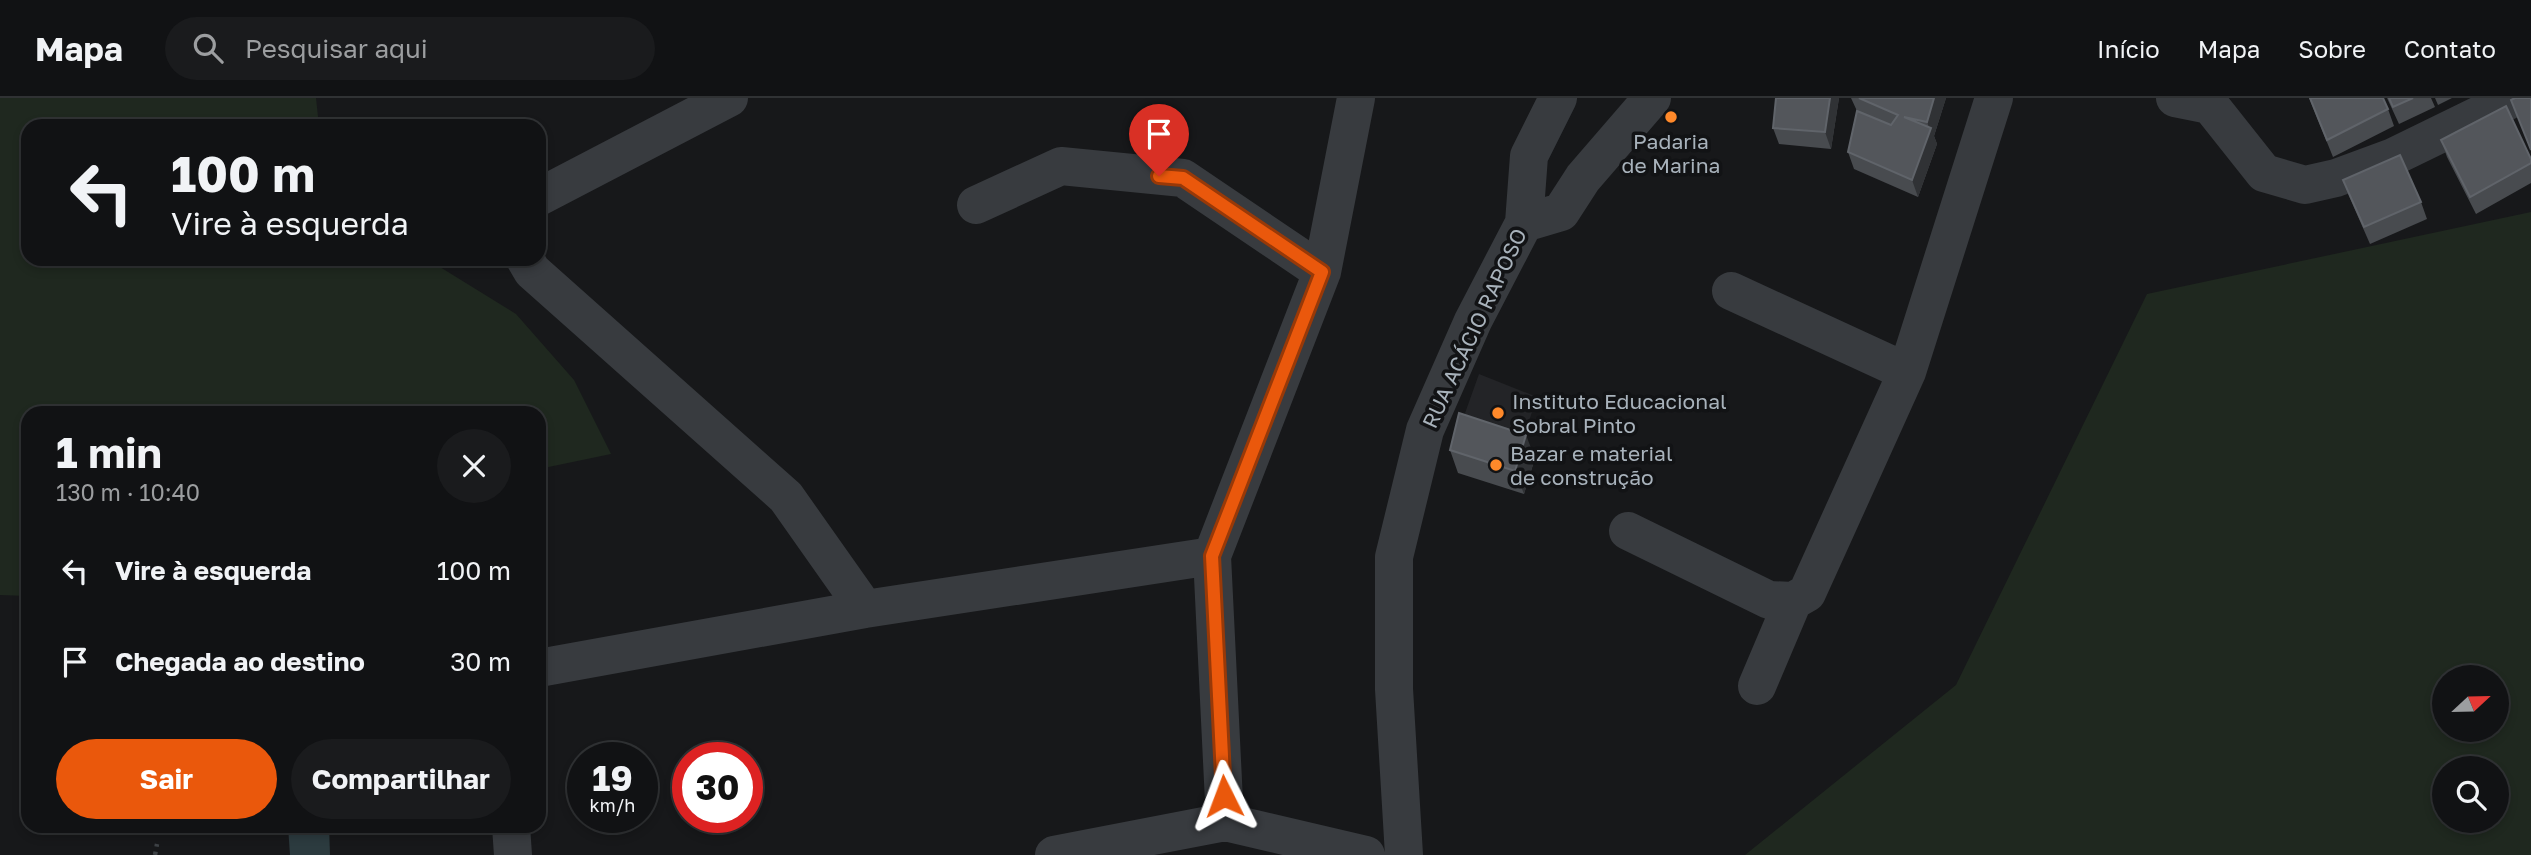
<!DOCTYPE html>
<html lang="pt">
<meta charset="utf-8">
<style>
:root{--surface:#111214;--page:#1a1b1d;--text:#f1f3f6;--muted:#9c9ea0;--line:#303234;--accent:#ea580c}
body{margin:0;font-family:"Golos Text",sans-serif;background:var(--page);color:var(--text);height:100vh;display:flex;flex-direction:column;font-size:26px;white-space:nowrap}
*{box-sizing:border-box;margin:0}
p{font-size:23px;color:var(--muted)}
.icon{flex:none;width:38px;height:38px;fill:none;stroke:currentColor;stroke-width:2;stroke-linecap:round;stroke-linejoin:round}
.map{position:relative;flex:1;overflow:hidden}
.details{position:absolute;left:21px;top:308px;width:525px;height:427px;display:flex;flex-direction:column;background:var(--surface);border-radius:21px;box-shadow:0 4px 10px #0003,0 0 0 2px var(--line)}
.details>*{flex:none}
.top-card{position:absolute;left:21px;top:21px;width:525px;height:147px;border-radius:21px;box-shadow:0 4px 10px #0003,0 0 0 2px var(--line);background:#111214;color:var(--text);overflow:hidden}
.needle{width:46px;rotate:68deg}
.controls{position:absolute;left:2432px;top:567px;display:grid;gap:14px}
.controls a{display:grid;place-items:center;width:77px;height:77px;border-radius:50%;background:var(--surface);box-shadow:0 4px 10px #0003,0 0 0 2px var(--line);font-size:35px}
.speed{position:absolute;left:567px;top:644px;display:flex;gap:14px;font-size:35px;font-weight:700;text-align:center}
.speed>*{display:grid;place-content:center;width:91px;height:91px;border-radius:50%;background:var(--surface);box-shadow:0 4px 10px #0003,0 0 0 2px var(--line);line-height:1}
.speed small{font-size:18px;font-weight:400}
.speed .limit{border:10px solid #d22;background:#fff;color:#111}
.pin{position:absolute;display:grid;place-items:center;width:60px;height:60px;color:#fff;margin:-72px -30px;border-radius:50% 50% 50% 0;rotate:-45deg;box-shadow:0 0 7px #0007}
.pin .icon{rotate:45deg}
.me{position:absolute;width:77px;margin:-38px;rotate:357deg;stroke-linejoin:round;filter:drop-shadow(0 0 5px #0008)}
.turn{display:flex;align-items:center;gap:24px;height:147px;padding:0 35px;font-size:32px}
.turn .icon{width:91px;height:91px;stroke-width:2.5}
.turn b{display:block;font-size:49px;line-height:60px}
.round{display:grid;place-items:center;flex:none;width:74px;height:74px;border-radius:37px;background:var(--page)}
.overview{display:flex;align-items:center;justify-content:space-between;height:119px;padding:0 35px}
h1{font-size:42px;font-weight:700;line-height:52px}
.primary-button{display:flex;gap:14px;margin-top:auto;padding:14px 35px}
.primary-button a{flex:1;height:80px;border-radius:42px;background:var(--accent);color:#fff;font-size:28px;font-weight:700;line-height:80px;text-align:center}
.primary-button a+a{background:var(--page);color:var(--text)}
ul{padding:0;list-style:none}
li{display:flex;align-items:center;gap:21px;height:91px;padding:0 35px}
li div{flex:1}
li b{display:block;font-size:26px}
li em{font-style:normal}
header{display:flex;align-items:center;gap:42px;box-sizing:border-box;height:98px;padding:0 35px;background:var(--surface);border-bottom:2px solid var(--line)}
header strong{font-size:33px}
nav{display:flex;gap:38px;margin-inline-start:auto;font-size:24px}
.search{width:490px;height:63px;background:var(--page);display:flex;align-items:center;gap:18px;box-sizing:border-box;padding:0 24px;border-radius:38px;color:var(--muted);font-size:26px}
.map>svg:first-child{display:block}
.built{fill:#232427}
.green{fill:#1f281f;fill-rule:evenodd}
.water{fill:#2c3b3f}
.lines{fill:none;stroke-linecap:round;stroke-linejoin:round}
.path{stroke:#3e4246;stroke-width:4.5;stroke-dasharray:3.5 5;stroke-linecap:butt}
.minor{stroke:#383b3f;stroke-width:38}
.wall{fill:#484b4f}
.shaded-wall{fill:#303235}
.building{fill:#53565b;stroke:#60646a;stroke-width:2}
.route-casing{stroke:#983908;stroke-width:18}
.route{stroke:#ea580c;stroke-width:12}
.poi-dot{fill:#ff892a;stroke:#121315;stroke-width:2.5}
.labels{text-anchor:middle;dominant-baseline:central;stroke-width:7;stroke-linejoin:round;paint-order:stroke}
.poi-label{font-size:21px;fill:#a8b2bb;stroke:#121315;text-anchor:start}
.street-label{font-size:21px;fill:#a8b2bb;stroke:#121315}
</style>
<header>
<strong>Mapa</strong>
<div class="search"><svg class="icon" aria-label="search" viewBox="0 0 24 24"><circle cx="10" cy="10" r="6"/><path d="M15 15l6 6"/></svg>Pesquisar aqui</div>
<nav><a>Início</a><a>Mapa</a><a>Sobre</a><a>Contato</a></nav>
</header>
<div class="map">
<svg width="2531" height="757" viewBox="0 0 2531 757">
<rect width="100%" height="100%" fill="#17181a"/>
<path class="built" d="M 1479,276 L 1537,299 L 1520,350 L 1459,332 Z"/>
<path class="green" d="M 0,0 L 316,0 L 319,28 L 28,28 L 28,161 L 427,161 L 516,216 L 574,282 L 611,356 L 539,371 L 539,315 L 28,315 L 28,498 L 0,497 Z
M 2531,114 L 2531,757 L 1745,757 L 1956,587 L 2147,196 ZM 2445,579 L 2497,579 L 2497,632 L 2445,632 ZM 2445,670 L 2497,670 L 2497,723 L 2445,723 Z"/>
<path class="water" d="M 288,728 L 329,728 L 330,757 L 290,757 Z"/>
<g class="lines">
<path class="path" d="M 155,757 L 157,746"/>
<path class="minor" d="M 2175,0 L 2210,7 L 2264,75 L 2305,87 L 2336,80 L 2393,59 L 2514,0
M 539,99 L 729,0
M 976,107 L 1061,68 L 1183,80 L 1322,174
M 1524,125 L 1561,114 L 1583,80 L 1652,0
M 525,161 L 532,173 L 786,399 L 865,511
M 1731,193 L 1907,274
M 1628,433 L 1769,502 L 1793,503 L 1807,495 L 1907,274 L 1994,0
M 539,570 L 865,511 L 1212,458
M 1757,588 L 1793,503
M 1225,724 L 1212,458 L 1322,174 L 1356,0
M 511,728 L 513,757
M 1054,757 L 1225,724 L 1366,757
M 1404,757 L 1394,591 L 1394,459 L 1425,332 L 1473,223 L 1524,125 L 1529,58 L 1558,0"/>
</g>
<path class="wall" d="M 1839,0 L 1831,51 L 1779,46 L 1773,30 Z
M 1851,0 L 1946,0 L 1934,38 L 1937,46 L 1918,99 L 1854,71 L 1848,54 L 1857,13 Z
M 2309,0 L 2388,11 L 2394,28 L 2333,59 Z
M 2387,0 L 2431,0 L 2435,9 L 2399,26 Z
M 2435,0 L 2452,0 L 2438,7 Z
M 2441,42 L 2531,61 L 2531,85 L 2476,116 L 2447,59 Z
M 2343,82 L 2421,104 L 2427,121 L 2370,146 L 2349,98 Z
M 1450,352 L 1535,360 L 1524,396 L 1458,375 Z"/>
<path class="shaded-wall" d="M 1830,0 L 1839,0 L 1831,51 L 1825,34 Z
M 1934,0 L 1946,0 L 1934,38 L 1937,46 L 1918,99 L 1912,82 L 1930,32 L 1927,24 Z
M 1526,337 L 1535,360 L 1524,396 L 1515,373 Z"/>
<path class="building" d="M 1776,0 L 1830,0 L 1825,34 L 1773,30 Z
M 1859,0 L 1934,0 L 1927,24 L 1904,19 L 1931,30 L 1912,82 L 1848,54 L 1857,13 L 1891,27 L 1898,17 Z
M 2310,0 L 2383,0 L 2388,11 L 2327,42 Z
M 2389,0 L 2413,0 L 2393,9 Z
M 2515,0 L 2531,0 L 2531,52 L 2511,2 Z
M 2506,8 L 2531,61 L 2531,65 L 2470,99 L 2441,42 Z
M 2400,57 L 2421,104 L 2364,129 L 2343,82 Z
M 1459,315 L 1526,337 L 1515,373 L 1450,352 Z"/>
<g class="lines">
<g class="route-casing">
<path id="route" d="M 1159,78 L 1183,80 L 1322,174 L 1212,458 L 1224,698"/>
</g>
<use href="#route" class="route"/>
</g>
<g class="poi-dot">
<circle cx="1671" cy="19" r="7"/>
<circle cx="1498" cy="315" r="7"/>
<circle cx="1496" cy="367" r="7"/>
</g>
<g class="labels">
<g class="poi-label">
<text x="1671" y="43" text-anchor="middle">Padaria<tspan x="1671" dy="24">de Marina</tspan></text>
<text x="1512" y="303">Instituto Educacional<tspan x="1512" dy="24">Sobral Pinto</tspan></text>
<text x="1510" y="355">Bazar e material<tspan x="1510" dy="24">de construção</tspan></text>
</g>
<g class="street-label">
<text transform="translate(1474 230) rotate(-65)">RUA ACÁCIO RAPOSO</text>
</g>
</g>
</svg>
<div class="controls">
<a><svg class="needle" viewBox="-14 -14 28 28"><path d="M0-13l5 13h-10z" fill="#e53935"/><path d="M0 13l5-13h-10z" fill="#9c9ea0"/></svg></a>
<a><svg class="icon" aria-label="search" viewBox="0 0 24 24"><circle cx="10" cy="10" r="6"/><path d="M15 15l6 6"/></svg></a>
</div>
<div class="speed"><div>19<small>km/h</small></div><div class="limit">30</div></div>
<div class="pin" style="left:1159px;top:78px;background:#d93025"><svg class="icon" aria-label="arrive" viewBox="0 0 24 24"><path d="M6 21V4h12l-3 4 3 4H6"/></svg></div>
<svg class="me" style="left:1224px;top:698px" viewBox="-20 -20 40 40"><path d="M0-17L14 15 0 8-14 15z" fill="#ea580c" stroke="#fff" stroke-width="4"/></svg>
<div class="top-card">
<div class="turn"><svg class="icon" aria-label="left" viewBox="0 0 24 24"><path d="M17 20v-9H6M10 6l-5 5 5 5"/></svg><div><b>100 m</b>Vire à esquerda</div></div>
</div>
<section class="details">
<div class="overview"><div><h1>1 min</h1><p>130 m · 10:40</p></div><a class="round"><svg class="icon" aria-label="close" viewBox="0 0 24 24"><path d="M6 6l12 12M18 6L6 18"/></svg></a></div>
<ul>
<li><svg class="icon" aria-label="left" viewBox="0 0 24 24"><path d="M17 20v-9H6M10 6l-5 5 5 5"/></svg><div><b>Vire à esquerda</b></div><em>100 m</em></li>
<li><svg class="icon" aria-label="arrive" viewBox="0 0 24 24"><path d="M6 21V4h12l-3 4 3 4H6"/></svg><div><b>Chegada ao destino</b></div><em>30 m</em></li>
</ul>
<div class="primary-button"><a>Sair</a><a>Compartilhar</a></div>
</section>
</div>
